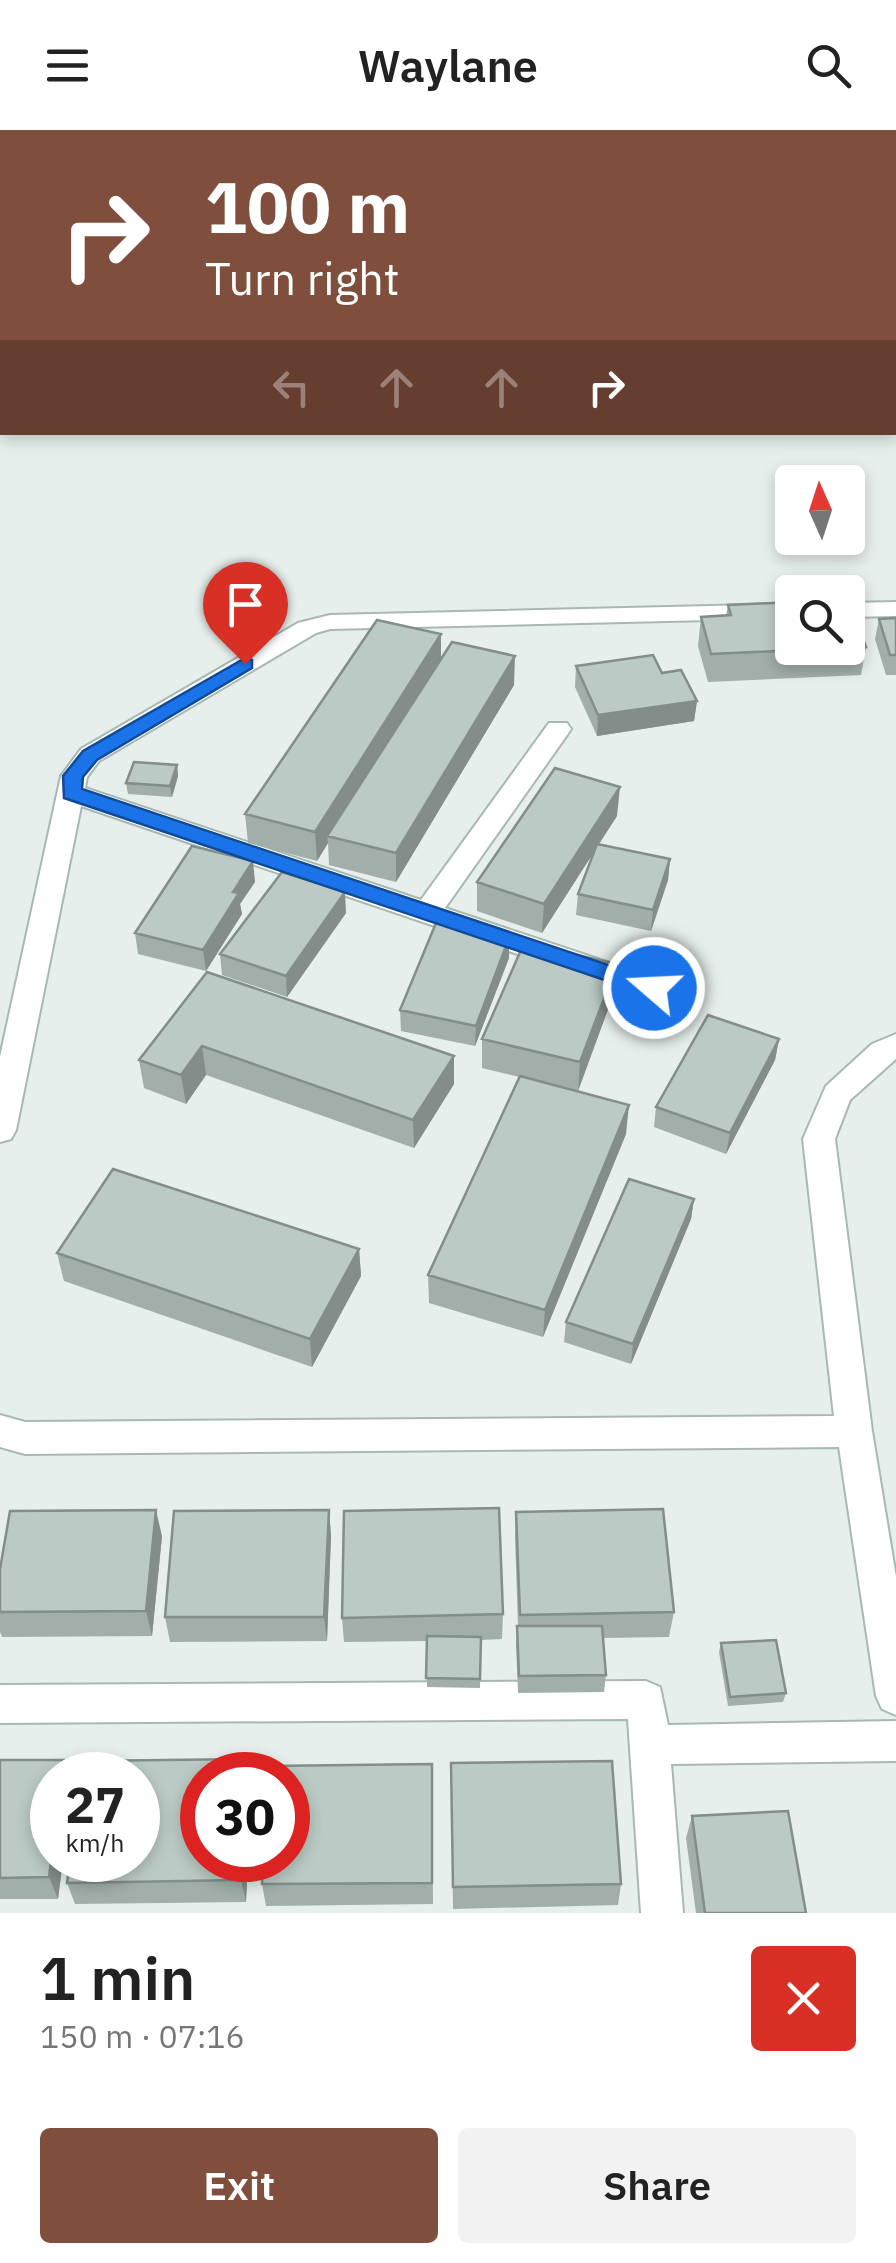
<!DOCTYPE html>
<meta charset="utf-8">
<style>
:root{--surface:#fff;--page:#f2f2f2;--text:#222;--muted:#767676;--accent:#804e3d}
body{margin:0;font-family:"IBM Plex Sans",sans-serif;background:var(--page);color:var(--text);height:100vh;display:flex;flex-direction:column;font-size:38px;white-space:nowrap}
*{box-sizing:border-box;margin:0}
p{font-size:32px;color:var(--muted)}
.icon{flex:none;width:55px;height:55px;fill:none;stroke:currentColor;stroke-width:2;stroke-linecap:round;stroke-linejoin:round}
.map{position:relative;height:1783px;overflow:hidden}
.details{display:flex;flex-direction:column;background:var(--surface);flex:1}
.details>*{flex:none}
.banner{position:absolute;left:0px;top:0px;width:898px;height:305px;box-shadow:0 5px 15px #0003;background:#804e3d;color:#fff;overflow:hidden}
.needle{width:65px;rotate:357deg}
.controls{position:absolute;left:775px;top:335px;display:grid;gap:20px}
.controls a{display:grid;place-items:center;width:90px;height:90px;border-radius:10px;background:var(--surface);box-shadow:0 5px 15px #0003;font-size:50px}
.speed{position:absolute;left:30px;top:1622px;display:flex;gap:20px;font-size:50px;font-weight:700;text-align:center}
.speed>*{display:grid;place-content:center;width:130px;height:130px;border-radius:50%;background:var(--surface);box-shadow:0 5px 15px #0003;line-height:1}
.speed small{font-size:25px;font-weight:400}
.speed .limit{border:15px solid #d22;background:#fff;color:#111}
.pin{position:absolute;display:grid;place-items:center;width:85px;height:85px;color:#fff;margin:-102px -42px;border-radius:50% 50% 50% 0;rotate:-45deg;box-shadow:0 0 10px #0007}
.pin .icon{rotate:45deg}
.me{position:absolute;width:110px;margin:-55px;rotate:289deg;stroke-linejoin:round;filter:drop-shadow(0 0 8px #0008)}
.turn{display:flex;align-items:center;gap:35px;height:210px;padding:0 40px;font-size:45px}
.turn .icon{width:130px;height:130px;stroke-width:2.5}
.turn b{display:block;font-size:70px;line-height:85px}
.lanes{display:flex;align-items:center;height:95px;padding:0 40px;background:#0003;justify-content:center;gap:50px;direction:ltr}
.lanes .off{opacity:.35}
.round{display:grid;place-items:center;flex:none;width:105px;height:105px;border-radius:10px;background:var(--page)}
.head{display:flex;align-items:center;justify-content:space-between;height:170px;padding:0 40px}
h1{font-size:60px;font-weight:600;line-height:75px}
.button{display:flex;gap:20px;margin-top:auto;padding:20px 40px}
.button a{flex:1;height:115px;border-radius:10px;background:var(--accent);color:#fff;font-size:40px;font-weight:600;line-height:115px;text-align:center}
.button a+a{background:var(--page);color:var(--text)}
header{display:flex;justify-content:space-between;align-items:center;height:130px;padding:0 40px;background:var(--surface);font-size:45px;font-weight:600}
.map>svg:first-child{display:block}
.lines{fill:none;stroke-linecap:round;stroke-linejoin:round}
.minor-casing{stroke:#a8b8b2;stroke-width:4}
.minor{fill:#fff;fill-rule:evenodd}
.wall{fill:#a1aea9}
.shaded-wall{fill:#838d89}
.building{fill:#bbcac4;stroke:#838d89;stroke-width:2.5}
.route{fill:#1a73e8;stroke:#114b97;stroke-width:2.5}
</style>
<header><svg class="icon" aria-label="menu" viewBox="0 0 24 24"><path d="M4 6h16M4 12h16M4 18h16"/></svg>Waylane<svg class="icon" aria-label="search" viewBox="0 0 24 24"><circle cx="10" cy="10" r="6"/><path d="M15 15l6 6"/></svg></header>
<div class="map">
<svg width="896" height="1783" viewBox="0 0 896 1783">
<rect width="100%" height="100%" fill="#e6efeb"/>
<g class="lines">
<g class="minor-casing">
<path id="minor" d="M 613,0 L 633,0 L 635,2 L 615,2 Z
M 0,49 L 2,49 L 2,60 L 0,60 Z
M 2,81 L 2,93 L 0,94 L 0,82 Z
M 895,180 L 896,180 L 896,192 L 895,192 Z
M 896,472 L 896,486 L 848,487 L 848,473 Z
M 792,474 L 792,488 L 330,499 L 316,503 L 99,631 L 87,647 L 85,658 L 421,770 L 549,593 L 567,593 L 571,599 L 567,605 L 445,778 L 664,851 L 669,859 L 664,867 L 654,870 L 644,867 L 81,676 L 16,1000 L 11,1009 L 0,1012 L 0,927 L 61,646 L 81,619 L 298,493 L 330,485 Z
M 896,904 L 896,929 L 850,970 L 835,1009 L 872,1301 L 896,1447 L 896,1585 L 882,1579 L 876,1566 L 839,1317 L 25,1324 L 0,1317 L 0,1285 L 25,1292 L 834,1286 L 803,1009 L 826,956 L 872,914 Z
M 646,1551 L 660,1557 L 668,1595 L 896,1591 L 896,1631 L 671,1634 L 683,1783 L 641,1783 L 628,1589 L 0,1593 L 0,1555 Z"/>
</g>
<use href="#minor" class="minor"/>
</g>
<path class="wall" d="M 698,0 L 807,0 L 811,2 L 702,2 Z
M 873,0 L 896,0 L 896,14 L 895,2 L 877,2 Z
M 728,475 L 866,517 L 861,545 L 708,552 L 698,516 L 701,487 L 726,486 Z
M 896,488 L 896,545 L 886,545 L 875,509 L 879,489 Z
M 441,528 L 514,555 L 396,752 L 329,735 L 328,713 L 317,731 L 248,713 L 245,684 Z
M 576,536 L 697,571 L 694,591 L 597,606 L 575,557 Z
M 177,635 L 178,646 L 172,667 L 128,664 L 126,653 Z
M 617,686 L 598,715 L 670,729 L 668,750 L 651,801 L 576,785 L 578,764 L 593,723 L 542,803 L 477,781 L 477,752 Z
M 255,752 L 240,774 L 242,784 L 206,841 L 138,824 L 135,803 Z
M 346,783 L 287,867 L 222,845 L 220,824 Z
M 509,828 L 475,916 L 401,901 L 400,880 Z
M 207,842 L 454,926 L 454,954 L 414,1018 L 206,945 L 186,974 L 144,958 L 139,930 Z
M 614,863 L 578,961 L 626,1004 L 543,1207 L 429,1173 L 428,1145 L 520,947 L 482,938 L 482,909 Z
M 779,909 L 775,930 L 726,1024 L 654,997 L 656,977 Z
M 694,1069 L 691,1089 L 631,1234 L 564,1212 L 566,1192 Z
M 359,1119 L 361,1146 L 312,1237 L 64,1151 L 57,1123 Z
M 329,1380 L 331,1406 L 327,1511 L 170,1512 L 165,1487 Z
M 516,1382 L 674,1482 L 669,1507 L 603,1508 L 606,1545 L 604,1562 L 518,1563 L 516,1514 L 518,1496 L 515,1408 Z
M 162,1406 L 152,1506 L 2,1507 L 0,1502 L 0,1439 Z
M 503,1484 L 502,1509 L 481,1510 L 480,1558 L 427,1557 L 427,1511 L 344,1512 L 342,1488 Z
M 721,1513 L 786,1563 L 783,1572 L 728,1576 L 719,1522 Z
M 0,1630 L 52,1730 L 63,1730 L 58,1769 L 0,1769 Z
M 451,1633 L 621,1754 L 618,1775 L 453,1779 Z
M 432,1634 L 433,1774 L 266,1776 L 262,1754 Z
M 692,1686 L 806,1783 L 696,1783 L 686,1708 Z
M 202,1730 L 248,1730 L 246,1772 L 75,1774 L 67,1753 Z"/>
<path class="shaded-wall" d="M 441,504 L 441,532 L 327,706 L 328,713 L 317,731 L 315,702 Z
M 515,526 L 514,555 L 396,752 L 396,723 Z
M 697,571 L 694,591 L 597,606 L 598,585 Z
M 177,635 L 178,646 L 172,667 L 170,656 Z
M 620,657 L 617,686 L 542,803 L 544,774 Z
M 670,729 L 668,750 L 651,801 L 653,780 Z
M 253,731 L 255,752 L 240,774 L 242,784 L 206,841 L 203,820 L 233,762 Z
M 345,762 L 346,783 L 287,867 L 286,846 Z
M 509,808 L 509,828 L 475,916 L 476,896 Z
M 617,834 L 614,863 L 578,961 L 580,932 Z
M 779,909 L 775,930 L 726,1024 L 730,1003 Z
M 202,916 L 206,945 L 186,974 L 181,945 Z
M 454,926 L 454,954 L 414,1018 L 413,990 Z
M 629,975 L 626,1004 L 543,1207 L 545,1180 Z
M 694,1069 L 691,1089 L 631,1234 L 633,1214 Z
M 359,1119 L 361,1146 L 312,1237 L 310,1209 Z
M 156,1380 L 162,1406 L 152,1506 L 146,1481 Z
M 329,1380 L 331,1406 L 327,1511 L 324,1487 Z
M 64,1630 L 69,1645 L 62,1645 Z
M 52,1723 L 52,1730 L 63,1730 L 58,1769 L 49,1747 Z
M 242,1730 L 248,1730 L 246,1772 L 241,1750 Z"/>
<path class="building" d="M 725,0 L 807,0 L 811,2 L 730,2 Z
M 848,470 L 849,470 L 866,517 L 711,524 L 701,487 L 731,485 L 728,475 L 792,472 L 792,518 L 848,518 Z
M 896,488 L 896,525 L 890,525 L 879,489 Z
M 377,490 L 441,504 L 315,702 L 245,684 Z
M 452,512 L 515,526 L 396,723 L 327,706 Z
M 653,525 L 662,543 L 681,540 L 697,571 L 598,585 L 576,536 Z
M 134,632 L 177,635 L 170,656 L 126,653 Z
M 555,638 L 620,657 L 544,774 L 477,752 Z
M 597,714 L 670,729 L 653,780 L 578,764 Z
M 192,716 L 253,731 L 233,762 L 239,763 L 203,820 L 135,803 Z
M 282,742 L 345,762 L 286,846 L 220,824 Z
M 436,793 L 509,808 L 476,896 L 400,880 Z
M 524,813 L 617,834 L 580,932 L 482,909 Z
M 207,842 L 454,926 L 413,990 L 202,916 L 181,945 L 139,930 Z
M 708,885 L 779,909 L 730,1003 L 656,977 Z
M 520,946 L 629,975 L 545,1180 L 428,1145 Z
M 113,1039 L 359,1119 L 310,1209 L 57,1123 Z
M 629,1049 L 694,1069 L 633,1214 L 566,1192 Z
M 499,1378 L 503,1484 L 342,1488 L 344,1381 Z
M 663,1379 L 674,1482 L 520,1485 L 516,1382 Z
M 156,1380 L 146,1481 L 0,1482 L 0,1439 L 10,1381 Z
M 329,1380 L 324,1487 L 165,1487 L 174,1381 Z
M 517,1496 L 602,1496 L 606,1545 L 519,1546 Z
M 427,1506 L 481,1507 L 480,1549 L 426,1548 Z
M 776,1510 L 786,1563 L 730,1567 L 721,1513 Z
M 248,1629 L 248,1645 L 202,1645 L 202,1730 L 242,1730 L 241,1750 L 67,1753 L 70,1730 L 138,1730 L 138,1645 L 80,1645 L 82,1631 Z
M 0,1630 L 64,1630 L 62,1645 L 52,1645 L 52,1723 L 49,1747 L 0,1748 Z
M 612,1631 L 621,1754 L 453,1757 L 451,1633 Z
M 432,1634 L 432,1753 L 262,1754 L 263,1730 L 288,1730 L 288,1645 L 267,1645 L 268,1636 Z
M 788,1681 L 806,1783 L 705,1783 L 692,1686 Z"/>
<path class="route" d="M 245,528 L 252,530 L 252,538 L 97,630 L 83,647 L 82,659 L 662,853 L 665,858 L 662,864 L 646,864 L 64,668 L 63,646 L 83,621 Z"/>
</svg>
<div class="controls">
<a><svg class="needle" viewBox="-14 -14 28 28"><path d="M0-13l5 13h-10z" fill="#e53935"/><path d="M0 13l5-13h-10z" fill="#767676"/></svg></a>
<a><svg class="icon" aria-label="search" viewBox="0 0 24 24"><circle cx="10" cy="10" r="6"/><path d="M15 15l6 6"/></svg></a>
</div>
<div class="speed"><div>27<small>km/h</small></div><div class="limit">30</div></div>
<div class="pin" style="left:245px;top:534px;background:#d93025"><svg class="icon" aria-label="arrive" viewBox="0 0 24 24"><path d="M6 21V4h12l-3 4 3 4H6"/></svg></div>
<svg class="me" style="left:654px;top:858px" viewBox="-20 -20 40 40"><circle r="17" fill="#1a73e8" stroke="#fff" stroke-width="3"/><path d="M0-11L8 9 0 5-8 9z" fill="#fff"/></svg>
<div class="banner">
<div class="turn"><svg class="icon" aria-label="right" viewBox="0 0 24 24"><path d="M7 20v-9h11M14 6l5 5-5 5"/></svg><div><b>100 m</b>Turn right</div></div>
<div class="lanes"><svg class="icon off" aria-label="left" viewBox="0 0 24 24"><path d="M17 20v-9H6M10 6l-5 5 5 5"/></svg><svg class="icon off" aria-label="ahead" viewBox="0 0 24 24"><path d="M12 20V5M6 11l6-6 6 6"/></svg><svg class="icon off" aria-label="ahead" viewBox="0 0 24 24"><path d="M12 20V5M6 11l6-6 6 6"/></svg><svg class="icon" aria-label="right" viewBox="0 0 24 24"><path d="M7 20v-9h11M14 6l5 5-5 5"/></svg></div>
</div>
</div>
<section class="details">
<div class="head"><div><h1>1 min</h1><p>150 m · 07:16</p></div><a class="round" style="background:#d93025;color:#fff"><svg class="icon" aria-label="close" viewBox="0 0 24 24"><path d="M6 6l12 12M18 6L6 18"/></svg></a></div>
<div class="button"><a>Exit</a><a>Share</a></div>
</section>
